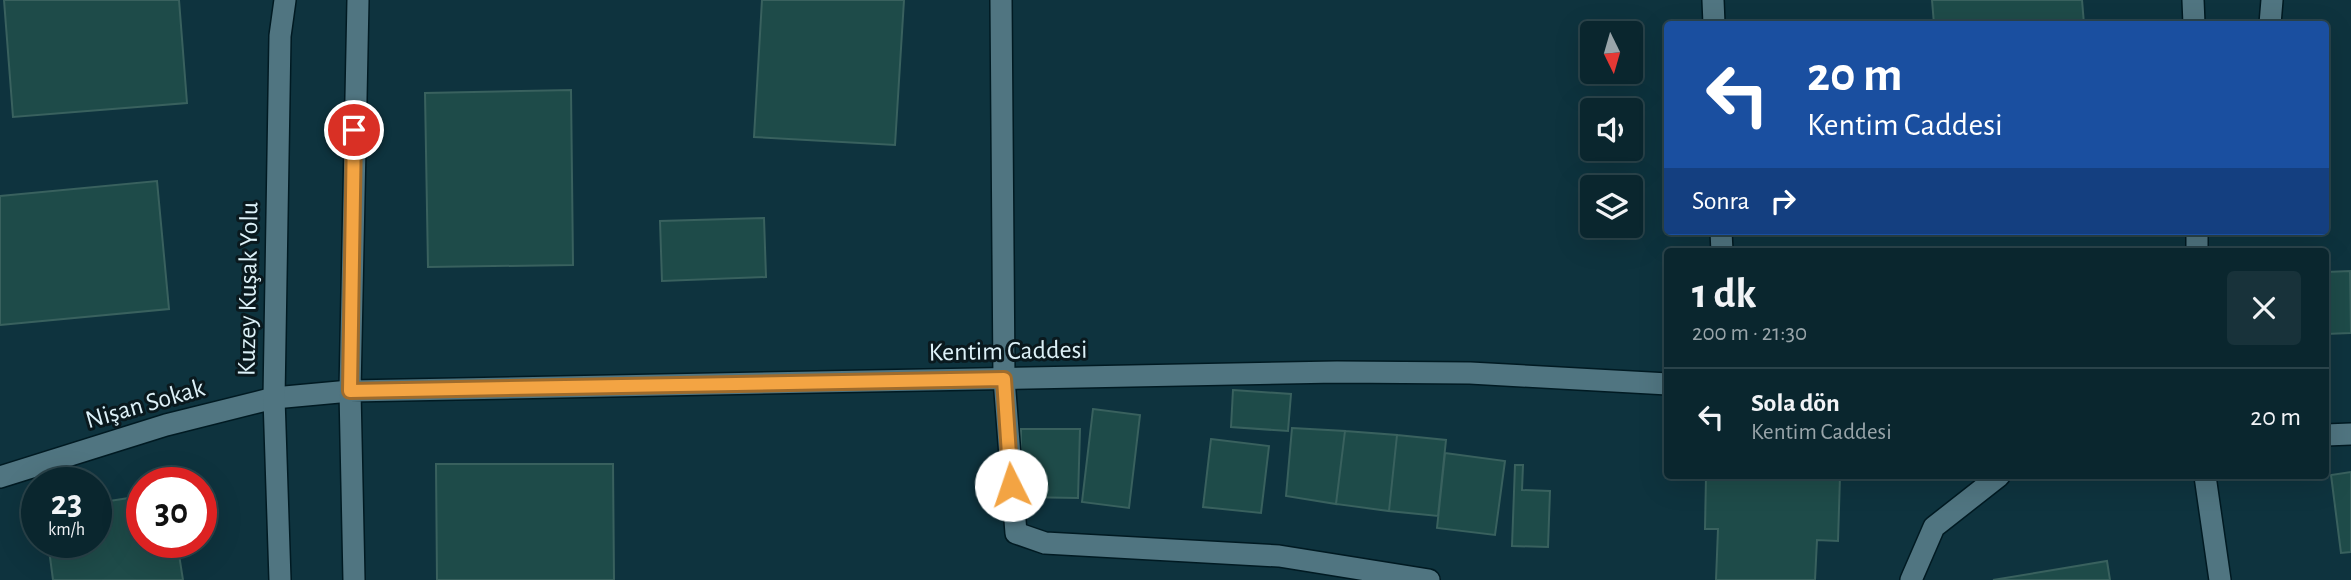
<!DOCTYPE html>
<html lang="tr">
<meta charset="utf-8">
<style>
:root{--surface:#0a262e;--page:#18323a;--text:#f1f3f6;--muted:#99a5aa;--line:#2a434a}
body{margin:0;font-family:"Alegreya Sans",sans-serif;background:var(--page);color:var(--text);height:100vh;display:flex;flex-direction:column;font-size:26px;white-space:nowrap}
*{box-sizing:border-box;margin:0}
p{font-size:23px;color:var(--muted)}
.icon{flex:none;width:38px;height:38px;fill:none;stroke:currentColor;stroke-width:2;stroke-linecap:round;stroke-linejoin:round}
.map{position:relative;flex:1;overflow:hidden}
.sheet{position:absolute;left:1664px;top:248px;width:665px;height:231px;display:flex;flex-direction:column;background:var(--surface);border-radius:7px;box-shadow:0 7px 28px #0002,0 0 0 2px var(--line)}
.sheet>*{flex:none}
.hud{position:absolute;left:1664px;top:21px;width:665px;height:214px;border-radius:7px;box-shadow:0 7px 28px #0002,0 0 0 2px var(--line);background:#1a4fa0;color:#fff;overflow:hidden}
.needle{width:46px;rotate:175deg}
.buttons{position:absolute;left:1580px;top:21px;display:grid;gap:14px}
.buttons a{display:grid;place-items:center;width:63px;height:63px;border-radius:7px;background:var(--surface);box-shadow:0 7px 28px #0002,0 0 0 2px var(--line);font-size:35px}
.speed{position:absolute;left:21px;top:467px;display:flex;gap:14px;font-size:35px;font-weight:700;text-align:center}
.speed>*{display:grid;place-content:center;width:91px;height:91px;border-radius:50%;background:var(--surface);box-shadow:0 7px 28px #0002,0 0 0 2px var(--line);line-height:1}
.speed small{font-size:18px;font-weight:400}
.speed .limit{border:10px solid #d22;background:#fff;color:#111}
.pin{position:absolute;display:grid;place-items:center;width:60px;height:60px;color:#fff;margin:-30px;border:4px solid #fff;border-radius:50%;box-shadow:0 2px 7px #0007}
.me{position:absolute;width:77px;margin:-38px;rotate:356deg;stroke-linejoin:round;filter:drop-shadow(0 0 5px #0008)}
.turn{display:flex;align-items:center;gap:24px;height:147px;padding:0 28px;font-size:32px}
.turn .icon{width:91px;height:91px;stroke-width:2.5}
.turn b{display:block;font-size:49px;line-height:60px}
.then{display:flex;align-items:center;height:66px;padding:0 28px;background:#0003;gap:14px;font-size:26px}
.round{display:grid;place-items:center;flex:none;width:74px;height:74px;border-radius:7px;background:var(--page)}
.head{display:flex;align-items:center;justify-content:space-between;height:119px;padding:0 28px}
h1{font-size:42px;font-weight:600;line-height:52px}
ul{padding:0;list-style:none}
li{display:flex;align-items:center;gap:21px;height:98px;padding:0 28px;border-top:2px solid var(--line)}
li div{flex:1}
li b{display:block;font-size:26px}
li em{font-style:normal}
.map>svg:first-child{display:block}
.building{fill:#1e4b49;stroke:#39615e;stroke-width:2}
.lines{fill:none;stroke-linecap:round;stroke-linejoin:round}
.street-casing{stroke:#001a22;stroke-width:24}
.secondary-casing{stroke:#001a22;stroke-width:24}
.street{stroke:#507581;stroke-width:21}
.secondary{stroke:#507581;stroke-width:21}
.route-casing{stroke:#9e6b2c;stroke-width:18}
.route{stroke:#f3a443;stroke-width:12}
.labels{text-anchor:middle;dominant-baseline:central;stroke-width:6;stroke-linejoin:round;paint-order:stroke}
.street-label{font-size:26px;fill:#ddf1f8;stroke:#0a191e}
</style>
<div class="map">
<svg width="2351" height="580" viewBox="0 0 2351 580">
<rect width="100%" height="100%" fill="#0e333e"/>
<path class="building" d="M 4,0 L 179,0 L 187,103 L 13,117 Z
M 762,0 L 904,0 L 895,145 L 754,137 Z
M 1932,0 L 2082,0 L 2084,24 L 1934,24 Z
M 571,90 L 573,265 L 428,267 L 425,93 Z
M 157,181 L 169,309 L 0,325 L 0,196 Z
M 764,218 L 766,277 L 662,281 L 660,221 Z
M 2350,271 L 2351,333 L 2326,334 L 2326,272 Z
M 1233,390 L 1291,394 L 1288,431 L 1231,427 Z
M 1093,409 L 1140,415 L 1129,508 L 1082,502 Z
M 1292,428 L 1345,431 L 1336,504 L 1286,496 Z
M 1021,429 L 1080,429 L 1078,498 L 1020,497 Z
M 1345,431 L 1397,435 L 1389,511 L 1336,504 Z
M 1397,435 L 1446,440 L 1438,516 L 1389,511 Z
M 1211,439 L 1269,446 L 1261,513 L 1203,507 Z
M 1445,453 L 1505,461 L 1495,535 L 1437,528 Z
M 436,464 L 613,464 L 614,580 L 437,580 Z
M 1515,465 L 1523,465 L 1522,490 L 1550,491 L 1548,547 L 1512,546 Z
M 2351,472 L 2351,552 L 2341,553 L 2331,475 Z
M 1706,476 L 1840,476 L 1838,541 L 1817,540 L 1815,580 L 1716,580 L 1718,529 L 1705,529 Z
M 142,496 L 142,542 L 177,542 L 183,580 L 53,580 L 48,542 L 96,542 L 96,503 Z
M 2107,561 L 2110,580 L 1993,580 Z"/>
<g class="lines">
<g class="street-casing">
<path id="street" d="M 1001,0 L 1004,379 L 1016,533 L 1045,543 L 1279,556 L 1429,580
M 1713,0 L 1714,24
M 2270,24 L 2272,0
M 1721,231 L 1722,252
M 0,477 L 166,425 L 274,398 L 350,391"/>
</g>
<g class="secondary-casing">
<path id="secondary" d="M 2193,0 L 2194,24
M 2197,231 L 2197,252
M 350,391 L 1337,372 L 1470,373 L 1668,384
M 2326,435 L 2351,434
M 2205,476 L 2220,580
M 280,580 L 274,398 L 280,36 L 285,0
M 354,580 L 350,391 L 358,0
M 1911,580 L 1934,527 L 1999,476"/>
</g>
<use href="#street" class="street"/>
<use href="#secondary" class="secondary"/>
</g>
<g class="lines">
<g class="route-casing">
<path id="route" d="M 354,130 L 350,391 L 1004,379 L 1011,485"/>
</g>
<use href="#route" class="route"/>
</g>
<g class="labels">
<g class="street-label">
<text transform="translate(248 289) rotate(-89)">Kuzey Kuşak Yolu</text>
<text transform="translate(1008 351) rotate(-1)">Kentim Caddesi</text>
<text transform="translate(145 404) rotate(-16)">Nişan Sokak</text>
</g>
</g>
</svg>
<div class="buttons">
<a><svg class="needle" viewBox="-14 -14 28 28"><path d="M0-13l5 13h-10z" fill="#e53935"/><path d="M0 13l5-13h-10z" fill="#99a5aa"/></svg></a>
<a><svg class="icon" aria-label="sound" viewBox="0 0 24 24"><path d="M4 9h4l5-4v14l-5-4H4zM17 9q2 3 0 6"/></svg></a>
<a><svg class="icon" aria-label="layers" viewBox="0 0 24 24"><path d="M12 4l9 5-9 5-9-5zM3 14l9 5 9-5"/></svg></a>
</div>
<div class="speed"><div>23<small>km/h</small></div><div class="limit">30</div></div>
<div class="pin" style="left:354px;top:130px;background:#d93025"><svg class="icon" aria-label="arrive" viewBox="0 0 24 24"><path d="M6 21V4h12l-3 4 3 4H6"/></svg></div>
<svg class="me" style="left:1011px;top:485px" viewBox="-20 -20 40 40"><circle r="19" fill="#fff"/><path d="M0-13L10 11 0 6-10 11z" fill="#f3a443"/></svg>
<div class="hud">
<div class="turn"><svg class="icon" aria-label="left" viewBox="0 0 24 24"><path d="M17 20v-9H6M10 6l-5 5 5 5"/></svg><div><b>20 m</b>Kentim Caddesi</div></div>
<div class="then">Sonra<svg class="icon" aria-label="right" viewBox="0 0 24 24"><path d="M7 20v-9h11M14 6l5 5-5 5"/></svg></div>
</div>
<section class="sheet">
<div class="head"><div><h1>1 dk</h1><p>200 m · 21:30</p></div><a class="round"><svg class="icon" aria-label="close" viewBox="0 0 24 24"><path d="M6 6l12 12M18 6L6 18"/></svg></a></div>
<ul>
<li><svg class="icon" aria-label="left" viewBox="0 0 24 24"><path d="M17 20v-9H6M10 6l-5 5 5 5"/></svg><div><b>Sola dön</b><p>Kentim Caddesi</p></div><em>20 m</em></li>
</ul>
</section>
</div>
